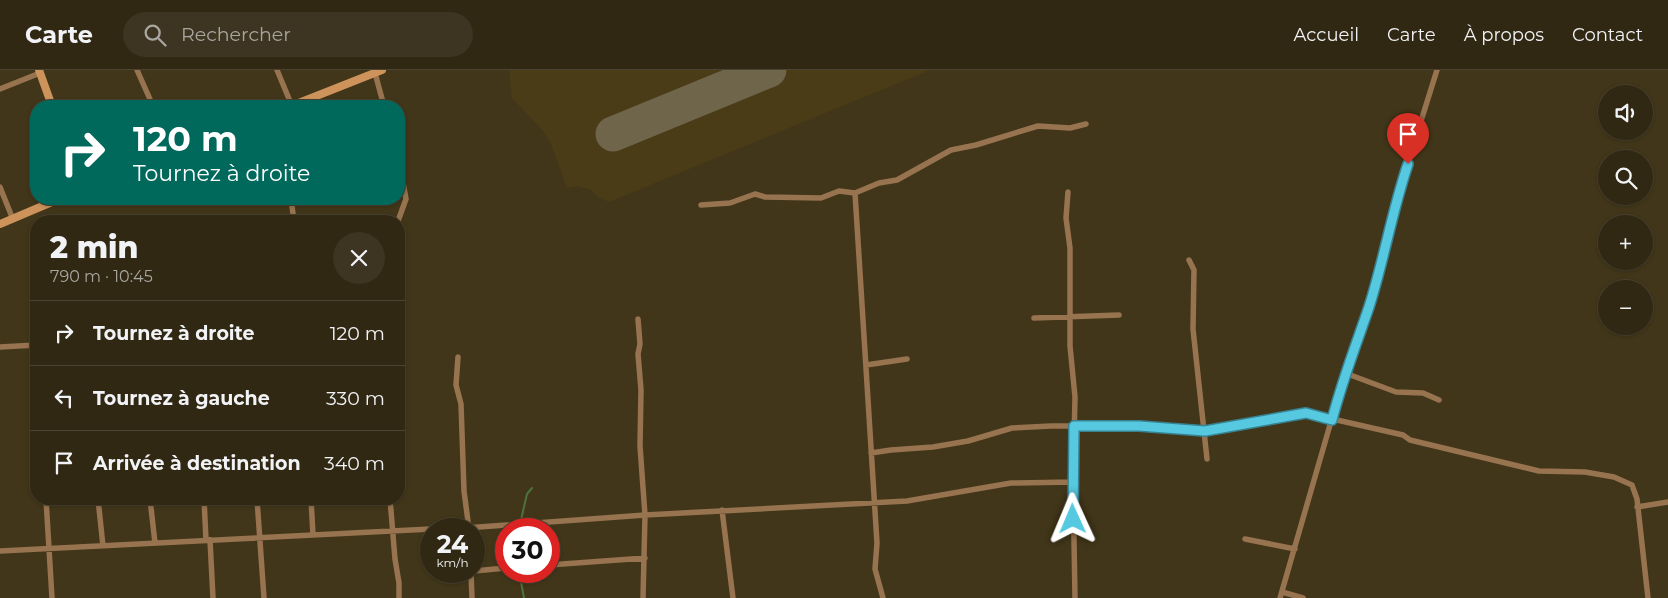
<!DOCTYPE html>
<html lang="fr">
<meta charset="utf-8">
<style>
:root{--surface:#312813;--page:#3d3421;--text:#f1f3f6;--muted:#a8a6a0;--line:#4c4433}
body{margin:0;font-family:Montserrat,sans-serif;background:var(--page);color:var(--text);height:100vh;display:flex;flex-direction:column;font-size:19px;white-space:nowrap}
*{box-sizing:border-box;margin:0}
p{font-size:16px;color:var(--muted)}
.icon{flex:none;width:28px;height:28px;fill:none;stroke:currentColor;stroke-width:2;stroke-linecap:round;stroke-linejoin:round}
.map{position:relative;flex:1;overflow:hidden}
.sheet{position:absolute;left:30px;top:145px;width:375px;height:290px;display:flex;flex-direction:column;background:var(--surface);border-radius:20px;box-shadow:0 1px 4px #0004,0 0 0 1px var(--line)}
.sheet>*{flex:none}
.guide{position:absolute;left:30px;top:30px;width:375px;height:105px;border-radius:20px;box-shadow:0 1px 4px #0004,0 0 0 1px var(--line);background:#00695c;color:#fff;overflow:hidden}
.fabs{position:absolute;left:1598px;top:15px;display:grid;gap:10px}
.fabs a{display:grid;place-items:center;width:55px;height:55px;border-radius:50%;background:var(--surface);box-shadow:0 1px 4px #0004,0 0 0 1px var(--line);font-size:25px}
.speed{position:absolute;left:420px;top:448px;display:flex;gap:10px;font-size:25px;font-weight:700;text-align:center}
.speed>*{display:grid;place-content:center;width:65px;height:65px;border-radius:50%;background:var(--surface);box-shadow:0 1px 4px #0004,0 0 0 1px var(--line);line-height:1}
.speed small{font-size:12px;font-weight:400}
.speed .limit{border:8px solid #d22;background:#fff;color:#111}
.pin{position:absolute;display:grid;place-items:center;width:42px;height:42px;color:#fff;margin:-51px -21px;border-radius:50% 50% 50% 0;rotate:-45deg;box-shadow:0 0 5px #0007}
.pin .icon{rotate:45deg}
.me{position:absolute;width:55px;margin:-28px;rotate:359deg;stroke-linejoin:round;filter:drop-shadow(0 0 4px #0008)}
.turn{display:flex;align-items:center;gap:18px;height:105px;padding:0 20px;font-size:22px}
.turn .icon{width:65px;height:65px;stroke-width:2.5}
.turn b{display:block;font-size:35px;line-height:42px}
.round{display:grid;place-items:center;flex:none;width:52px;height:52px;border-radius:26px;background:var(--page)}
.summary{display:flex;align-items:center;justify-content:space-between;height:85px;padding:0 20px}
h1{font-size:30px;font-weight:800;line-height:38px}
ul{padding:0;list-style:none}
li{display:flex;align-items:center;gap:15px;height:65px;padding:0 20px;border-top:1px solid var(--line)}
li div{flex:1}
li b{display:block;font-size:19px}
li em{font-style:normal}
header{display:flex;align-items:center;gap:30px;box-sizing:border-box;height:70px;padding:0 25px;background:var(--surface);border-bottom:1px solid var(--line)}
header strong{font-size:24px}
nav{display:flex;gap:28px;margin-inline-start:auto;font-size:18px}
.search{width:350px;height:45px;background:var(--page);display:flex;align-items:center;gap:12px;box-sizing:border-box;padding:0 18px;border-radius:28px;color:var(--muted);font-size:19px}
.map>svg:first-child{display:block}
.built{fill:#4a3c17}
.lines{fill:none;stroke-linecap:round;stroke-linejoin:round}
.stream{stroke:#4c7240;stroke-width:2}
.runway{stroke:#6f654b;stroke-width:35}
.street{stroke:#977350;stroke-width:5.5}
.secondary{stroke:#cd935b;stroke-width:8}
.route-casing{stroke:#388392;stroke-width:12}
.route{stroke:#56c9e0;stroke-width:9}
</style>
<header>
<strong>Carte</strong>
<div class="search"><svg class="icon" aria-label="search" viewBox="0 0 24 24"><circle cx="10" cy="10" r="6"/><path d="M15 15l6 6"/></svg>Rechercher</div>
<nav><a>Accueil</a><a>Carte</a><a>À propos</a><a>Contact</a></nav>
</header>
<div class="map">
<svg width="1668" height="528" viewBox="0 0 1668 528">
<rect width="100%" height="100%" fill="#413619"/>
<path class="built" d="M 509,0 L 930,0 L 609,132 L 597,126 L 590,119 L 577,116 L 567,118 L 551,74 L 543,61 L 512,28 Z"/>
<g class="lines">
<path class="stream" d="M 521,450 L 527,424 L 532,418
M 520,457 L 520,459
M 519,501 L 524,528"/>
<path class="runway" d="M 613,64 L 769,0"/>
<path class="street" d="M 137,0 L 153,36
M 277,0 L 292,36
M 375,3 L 384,36
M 0,19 L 40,3
M 0,117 L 12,147
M 1068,122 L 1066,148 L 1070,178 L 1070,276 L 1075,327 L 1073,412 L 1075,528
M 855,123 L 877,473 L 875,499 L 883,528
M 291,129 L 294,151
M 701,135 L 730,133 L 755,124 L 765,127 L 821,128 L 839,121 L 855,123 L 879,113 L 897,110 L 951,80 L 976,75 L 1038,56 L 1070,58 L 1086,54
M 398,151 L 406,129 L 399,91
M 1189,190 L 1194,200 L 1193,259 L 1207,389
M 1034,248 L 1119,245
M 0,277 L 36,275
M 458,287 L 456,315 L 461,334 L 464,421 L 469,459
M 866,295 L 907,289
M 1345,303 L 1396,322 L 1423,323 L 1439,330
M 871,383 L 891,380 L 933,377 L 968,371 L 1012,358 L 1051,356 L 1139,356 L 1205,361 L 1306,343 L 1403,365 L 1410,370 L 1539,401 L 1585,402 L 1614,407 L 1632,415 L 1637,429 L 1648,528
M 46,429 L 52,528
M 98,429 L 103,476
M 150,429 L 155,473
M 204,429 L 206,470
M 257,429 L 264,528
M 311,429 L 313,465
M 390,429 L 395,489 L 399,513 L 399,528
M 1637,437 L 1668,432
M 722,440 L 733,528
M 451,459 L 645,445 L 640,376 L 641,320 L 638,284 L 640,274 L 638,249
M 1245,469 L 1295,479
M 210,470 L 213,528
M 0,481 L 431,459
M 549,495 L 645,488
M 471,501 L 472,528
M 474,501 L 506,498
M 1282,522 L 1303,528
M 643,528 L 645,445 L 907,431 L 1011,413 L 1073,412
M 1280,528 L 1345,303 L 1369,236 L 1395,134 L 1437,0"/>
<path class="secondary" d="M 39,0 L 52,36
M 291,36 L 382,0
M 0,154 L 59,129"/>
</g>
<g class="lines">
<g class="route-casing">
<path id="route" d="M 1073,449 L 1074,356 L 1139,356 L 1205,361 L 1306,343 L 1332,350 C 1342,311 1356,275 1369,237 C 1384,190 1392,141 1408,94"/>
</g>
<use href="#route" class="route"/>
</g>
</svg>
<div class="fabs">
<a><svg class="icon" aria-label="sound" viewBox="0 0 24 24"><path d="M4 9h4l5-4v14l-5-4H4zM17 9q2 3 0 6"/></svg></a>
<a><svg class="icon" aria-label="search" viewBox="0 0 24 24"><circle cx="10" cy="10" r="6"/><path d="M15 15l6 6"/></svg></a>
<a>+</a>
<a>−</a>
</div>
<div class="speed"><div>24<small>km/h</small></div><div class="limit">30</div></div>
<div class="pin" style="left:1408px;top:94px;background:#d93025"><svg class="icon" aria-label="arrive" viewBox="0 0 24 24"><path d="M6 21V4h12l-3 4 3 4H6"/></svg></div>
<svg class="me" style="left:1073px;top:449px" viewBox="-20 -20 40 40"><path d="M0-17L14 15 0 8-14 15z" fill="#56c9e0" stroke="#fff" stroke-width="4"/></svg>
<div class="guide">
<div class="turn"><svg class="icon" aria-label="right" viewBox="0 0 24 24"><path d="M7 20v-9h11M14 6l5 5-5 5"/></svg><div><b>120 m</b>Tournez à droite</div></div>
</div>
<section class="sheet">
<div class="summary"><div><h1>2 min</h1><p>790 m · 10:45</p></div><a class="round"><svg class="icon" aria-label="close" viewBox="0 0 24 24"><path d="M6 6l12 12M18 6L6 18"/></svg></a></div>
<ul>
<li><svg class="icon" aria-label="right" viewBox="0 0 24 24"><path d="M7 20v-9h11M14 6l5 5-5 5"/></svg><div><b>Tournez à droite</b></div><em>120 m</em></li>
<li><svg class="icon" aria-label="left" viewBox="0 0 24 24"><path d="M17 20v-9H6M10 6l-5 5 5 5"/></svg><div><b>Tournez à gauche</b></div><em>330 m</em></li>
<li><svg class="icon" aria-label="arrive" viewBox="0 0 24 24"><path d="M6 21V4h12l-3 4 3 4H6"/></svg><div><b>Arrivée à destination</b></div><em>340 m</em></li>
</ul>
</section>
</div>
